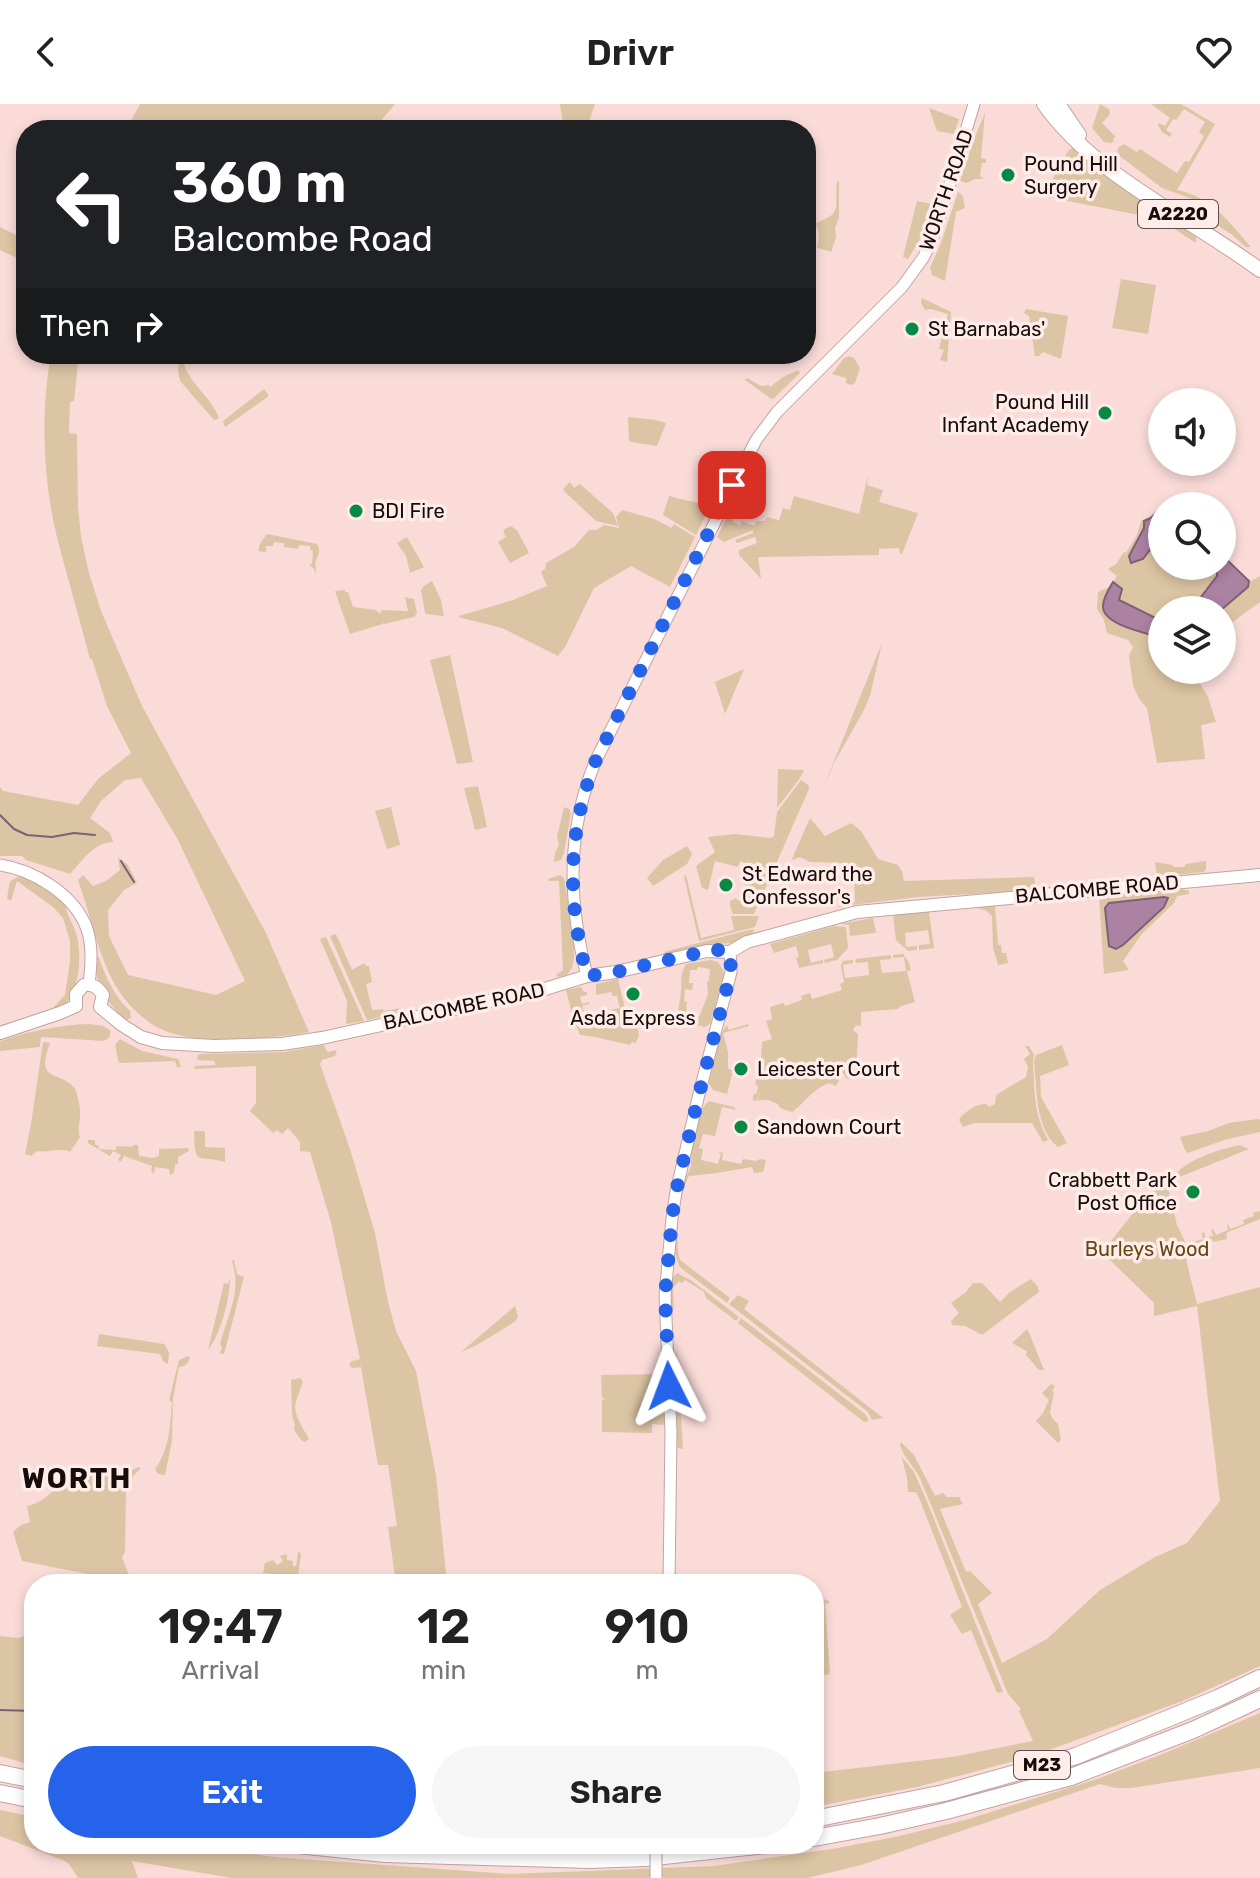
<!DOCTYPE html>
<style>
:root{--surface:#fff;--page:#f6f6f6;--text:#222;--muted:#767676;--accent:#2563eb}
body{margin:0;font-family:Rubik,sans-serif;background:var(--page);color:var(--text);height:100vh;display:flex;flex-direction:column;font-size:30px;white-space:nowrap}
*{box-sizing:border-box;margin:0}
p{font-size:26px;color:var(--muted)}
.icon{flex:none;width:44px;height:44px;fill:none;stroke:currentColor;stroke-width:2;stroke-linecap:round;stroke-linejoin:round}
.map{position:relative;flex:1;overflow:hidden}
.sheet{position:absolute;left:24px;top:1470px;width:800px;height:280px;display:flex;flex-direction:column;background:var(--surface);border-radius:32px;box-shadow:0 4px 12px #0003}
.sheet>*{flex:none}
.top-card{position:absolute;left:16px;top:16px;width:800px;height:244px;border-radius:32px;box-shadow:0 4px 12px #0003;background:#202124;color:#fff;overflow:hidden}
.controls{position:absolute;left:1148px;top:284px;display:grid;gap:16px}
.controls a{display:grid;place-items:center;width:88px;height:88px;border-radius:50%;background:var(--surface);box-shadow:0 4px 12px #0003;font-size:40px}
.pin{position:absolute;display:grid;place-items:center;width:68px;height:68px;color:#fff;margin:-34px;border-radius:16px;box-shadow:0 4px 12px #0006}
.me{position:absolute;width:88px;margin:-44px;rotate:357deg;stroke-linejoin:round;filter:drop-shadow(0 0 6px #0008)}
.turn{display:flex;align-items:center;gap:28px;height:168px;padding:0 24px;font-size:36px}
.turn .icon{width:104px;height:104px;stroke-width:2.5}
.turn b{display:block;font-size:56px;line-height:68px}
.then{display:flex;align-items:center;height:76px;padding:0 24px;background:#0003;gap:16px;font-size:30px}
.eta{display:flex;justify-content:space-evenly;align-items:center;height:136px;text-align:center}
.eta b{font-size:48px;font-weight:600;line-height:56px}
.action{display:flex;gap:16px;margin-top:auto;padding:16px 24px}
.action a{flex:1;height:92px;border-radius:48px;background:var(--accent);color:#fff;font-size:32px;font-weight:600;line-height:92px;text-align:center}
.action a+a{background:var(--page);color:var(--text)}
header{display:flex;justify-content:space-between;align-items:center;height:104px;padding:0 24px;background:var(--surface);font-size:36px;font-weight:600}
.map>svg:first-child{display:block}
.green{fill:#dcc5a4;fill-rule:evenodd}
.water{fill:#ac82a2;stroke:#7f5f75;stroke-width:2}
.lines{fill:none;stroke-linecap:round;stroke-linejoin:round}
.stream{stroke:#7f5f75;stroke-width:2}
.tertiary-casing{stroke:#c1a4a1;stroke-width:13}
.secondary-casing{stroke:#c1a4a1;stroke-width:14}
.primary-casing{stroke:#c1a4a1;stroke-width:16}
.motorway-casing{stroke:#c1a4a1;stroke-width:18}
.tertiary{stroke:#fff;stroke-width:11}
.secondary{stroke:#fff;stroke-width:12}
.primary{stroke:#fff;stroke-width:14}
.motorway{stroke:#fff;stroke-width:16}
.tertiary-bridge-casing{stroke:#c1a4a1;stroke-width:13;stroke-linecap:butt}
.tertiary-bridge{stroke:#fff;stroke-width:11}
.route{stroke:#2563eb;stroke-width:14;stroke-dasharray:0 25.2}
.poi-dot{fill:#078843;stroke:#feece9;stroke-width:3}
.labels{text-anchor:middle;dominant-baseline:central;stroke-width:7;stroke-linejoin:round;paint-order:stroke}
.shield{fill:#feece9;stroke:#5c4f4e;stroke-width:2}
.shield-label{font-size:18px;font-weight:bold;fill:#160c0b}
.poi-label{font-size:20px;fill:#160c0b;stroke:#feece9;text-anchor:start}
.street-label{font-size:20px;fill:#160c0b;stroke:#feece9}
.park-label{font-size:20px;fill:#664713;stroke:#feece9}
.district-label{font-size:28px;font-weight:bold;letter-spacing:2px;fill:#160c0b;stroke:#feece9}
</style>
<header><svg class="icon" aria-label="back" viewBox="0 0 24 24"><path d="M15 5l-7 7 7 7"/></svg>Drivr<svg class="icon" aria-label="heart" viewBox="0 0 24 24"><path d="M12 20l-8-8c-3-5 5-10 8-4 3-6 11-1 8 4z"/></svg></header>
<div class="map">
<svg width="1260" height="1774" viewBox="0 0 1260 1774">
<rect width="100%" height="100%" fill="#fadbd8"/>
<path class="green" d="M 140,0 L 395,0 L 373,26 L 126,26 Z
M 560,0 L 595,0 L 586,26 L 564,26 Z
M 1100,0 L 1109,5 L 1110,10 L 1102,19 L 1116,33 L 1113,34 L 1114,37 L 1111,39 L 1104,38 L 1092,24 Z
M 1151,0 L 1181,0 L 1215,20 L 1177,86 C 1212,93 1228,117 1251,143 L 1246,143 L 1231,130 L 1198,109 L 1199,100 L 1195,96 L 1162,84 L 1117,50 L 1118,44 L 1124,40 L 1137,48 L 1140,45 L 1177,69 L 1185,57 L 1189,58 L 1204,32 L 1199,28 L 1205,18 L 1184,5 L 1176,16 L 1173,15 L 1166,26 L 1172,30 L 1170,33 L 1162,28 L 1158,21 L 1159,19 L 1165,22 L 1170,14 Z
M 929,4 L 959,15 L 954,30 L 937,27 Z
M 985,9 L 981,54 L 986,55 L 986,59 L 982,59 L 980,72 L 984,75 L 975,75 L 967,79 L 960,77 L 974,35 Z
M 1072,44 L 1196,128 L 1196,139 L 1159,115 L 1043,92 L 1068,47 Z
M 837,77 L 839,77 L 839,113 L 835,124 L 836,133 L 831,148 L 806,140 L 817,143 C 820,135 819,128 816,121 L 811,121 C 844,108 834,108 837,77 Z
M 958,88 L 963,92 L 965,104 L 956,108 L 945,177 L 932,171 L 930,164 L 941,139 Z
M 917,97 L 932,100 L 920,135 L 908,155 L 903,153 Z
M 0,123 L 26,136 L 26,158 L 0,146 Z
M 1121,175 L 1156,181 L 1148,230 L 1112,224 Z
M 922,194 L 951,208 L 947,258 L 940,256 L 944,246 L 939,245 L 948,210 L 931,205 L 925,206 L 921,199 Z
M 1026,205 L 1068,212 L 1061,255 L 1043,248 L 1039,252 L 1035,252 L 1029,212 L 1024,209 Z
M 51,250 L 79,250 L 74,297 L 70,298 L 69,329 L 77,330 L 78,403 L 81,433 L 89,469 L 101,507 L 142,602 L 265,827 L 309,928 C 271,935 198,942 163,926 C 140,916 119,892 109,869 C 96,840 89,807 78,776 L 83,771 L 93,782 L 106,777 L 120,766 L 118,753 L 128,761 L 137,779 L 124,786 L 108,806 L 109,832 L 128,871 L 216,891 L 245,877 L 177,734 L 141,674 L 125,676 L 101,697 L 90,714 L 110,729 L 113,738 C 93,739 83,756 70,770 L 26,756 L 22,752 L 0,752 L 0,683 L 3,687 L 78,701 L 98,675 L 131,649 L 107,602 L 92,555 L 90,555 C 80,517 69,479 59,441 C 43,381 40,311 51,250 Z
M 180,251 L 183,251 C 183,276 211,291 219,314 L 214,316 L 180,277 L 178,266 Z
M 849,252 L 854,254 L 860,264 L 855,279 L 851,281 L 846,279 L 846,274 L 832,270 L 844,254 Z
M 798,266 L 800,269 L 773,295 L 770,294 L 745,276 L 747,274 L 761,282 L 769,281 L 770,283 L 783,273 Z
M 264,285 L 269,292 L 225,323 L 223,317 Z
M 628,313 L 656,316 L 666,319 L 657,342 L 631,338 L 629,336 Z
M 868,371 L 867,381 L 883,386 L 879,398 L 918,409 L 902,450 L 900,450 L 899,444 L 879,445 L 879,451 L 758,453 L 761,475 L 739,451 L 739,446 L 757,439 L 755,433 L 737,439 L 735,436 L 753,429 L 753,426 L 724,438 L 717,433 L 729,409 L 733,411 L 733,418 L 740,421 L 742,417 L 754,422 L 757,417 L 765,417 L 767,413 L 779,416 L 783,404 L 790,406 L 794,392 L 859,410 Z
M 570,378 L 574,384 L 580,380 L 613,409 L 618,422 L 596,417 L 564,387 L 563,385 Z
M 669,392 L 710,402 L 696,431 L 663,411 Z
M 1163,400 L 1164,402 L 1151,414 L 1144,417 L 1144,424 L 1132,459 L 1139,457 L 1162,430 L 1162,462 L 1208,462 L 1217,469 L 1217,472 L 1191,506 L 1162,506 L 1162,517 L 1118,496 L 1122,487 L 1120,482 L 1113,478 L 1117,472 L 1108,465 L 1116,460 L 1124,448 L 1126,449 L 1137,431 L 1141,417 L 1152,411 Z
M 622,406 L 654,415 L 670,423 L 670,425 L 674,420 L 695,433 L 670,483 L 631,462 L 594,484 L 565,543 L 558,552 L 502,524 L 458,513 L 459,512 L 513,496 L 547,482 L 541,468 L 545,465 L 546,459 L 574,443 L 589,426 L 597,426 L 604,421 L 619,424 L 616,413 Z
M 511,422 L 517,426 L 529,449 L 510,459 L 498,438 L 506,433 L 503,426 Z
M 267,430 L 317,440 C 321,448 318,451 316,457 C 315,461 316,468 316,471 L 314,465 L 309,460 L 312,460 L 313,447 L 310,446 L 310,442 L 299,441 L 298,445 L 284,443 L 284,439 L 274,438 L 273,442 L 266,442 L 266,448 L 258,447 L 260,440 Z
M 407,433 L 424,463 L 410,469 L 406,452 L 397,439 Z
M 1260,472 L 1260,498 L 1222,526 L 1221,506 L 1248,483 L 1249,478 Z
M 432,477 L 441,496 L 444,512 L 426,510 L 425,508 L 421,486 L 424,482 Z
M 1111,482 L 1104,497 L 1103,508 L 1117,519 L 1162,534 L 1162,566 L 1192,566 L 1208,593 L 1216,618 L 1201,621 L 1205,655 L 1157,659 L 1147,604 L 1139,595 L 1133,581 L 1129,552 L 1133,543 L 1128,536 L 1107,529 L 1104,516 L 1097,505 L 1098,488 Z
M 345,486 L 345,488 L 348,488 L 353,503 L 376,506 L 380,510 L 382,506 L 408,507 L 405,493 L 414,495 L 417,509 L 414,513 L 384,520 L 383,518 L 383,520 L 350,530 L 335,487 Z
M 882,539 L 870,592 L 864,606 L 834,659 L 821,689 Z
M 450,551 L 473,658 L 457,660 L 430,556 Z
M 744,565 L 725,610 L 715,578 Z
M 778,665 L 804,666 L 800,674 L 777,704 Z
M 801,676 L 808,681 L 809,685 L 754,810 L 733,810 L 730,802 L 730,797 L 736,794 L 738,797 L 746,793 L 745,787 L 749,785 L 742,778 L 746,759 L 740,757 L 738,763 L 715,757 L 708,786 L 702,784 L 696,762 L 715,748 L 708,733 L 735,730 L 771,734 L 774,732 L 777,708 Z
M 478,682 L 487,723 L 475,726 L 464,684 Z
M 391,703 L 400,741 L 387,745 L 375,707 Z
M 564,703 L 569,705 L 571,709 L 564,749 L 561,756 L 554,758 L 555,749 L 559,741 L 557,733 Z
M 810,714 L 825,732 L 851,719 L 861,727 L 878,755 L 898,761 L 902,767 L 904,777 L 1034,773 L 1036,784 L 1155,774 L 1048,786 L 918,793 L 835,803 L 855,798 L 854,775 L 849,766 L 842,759 L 810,758 L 800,753 L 793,756 L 792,755 Z
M 687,742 L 692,750 L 687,760 L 653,782 L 647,774 L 663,756 Z
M 1206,757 L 1206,765 L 1204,768 L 1157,773 L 1155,758 L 1172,761 L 1174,763 L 1184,763 L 1186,760 Z
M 560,771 L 564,774 C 567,794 579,846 572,863 C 569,871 564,872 557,873 L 556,871 L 563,866 L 559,777 L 549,777 L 548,775 Z
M 686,771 L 701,834 L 734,826 L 731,812 L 759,812 L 755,823 L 699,837 L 684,772 Z
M 20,772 C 39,776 51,788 65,799 C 66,810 73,819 76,829 C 82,849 80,882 67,898 C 63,903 55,905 50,907 L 65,891 L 70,857 L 70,837 L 63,814 L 53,803 L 17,777 L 11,797 L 7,794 L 10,777 Z
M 1177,784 L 1189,787 L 1189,790 L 1177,792 L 1174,799 L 1141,831 L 1123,857 L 1129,866 L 1104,870 L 1099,792 ZM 1163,793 L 1168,794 L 1164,803 L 1123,841 L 1116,845 L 1108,799 Z
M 995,801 L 998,841 L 1001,841 L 1002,849 L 1006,849 L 1008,859 L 998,861 L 993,843 L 992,812 L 985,806 L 976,804 Z
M 929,808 L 934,844 L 919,846 L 919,841 L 930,840 L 928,826 L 905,829 L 906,843 L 917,842 L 917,846 L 908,847 L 896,836 L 893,811 Z
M 873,814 L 876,828 L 875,829 L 850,832 L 849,821 L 839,820 Z
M 834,822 L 846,823 L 848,844 L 837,856 L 825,859 L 824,856 L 834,853 L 831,840 L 808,846 L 811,859 L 823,856 L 823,859 L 799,864 L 796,854 L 799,852 L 796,842 L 774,849 L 770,840 Z
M 753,825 L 754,829 L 743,833 L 733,839 L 714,840 L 661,851 L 667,847 Z
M 336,830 L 352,866 L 364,859 L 366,862 L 369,862 L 372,878 L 366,880 L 372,906 L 383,905 L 384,907 L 401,904 L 399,909 L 367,916 L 330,832 Z
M 326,833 L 364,917 L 346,920 L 347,897 L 320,835 Z
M 903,850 L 908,857 L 911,866 L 907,867 L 915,898 L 901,902 L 898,905 L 861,908 L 861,922 L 856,921 L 853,926 L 858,930 L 857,951 L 853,974 L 847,975 L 843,969 L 837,971 L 839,977 L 836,982 L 829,979 C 810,987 807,997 792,1008 L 780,1004 L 778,1000 C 771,997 765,994 757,997 L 761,985 L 756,997 L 753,996 L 753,991 L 757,989 L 758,983 L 755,979 L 757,974 L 760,972 L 764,956 L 761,953 L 762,938 L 772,935 L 766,917 L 772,915 L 770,903 L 784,899 L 785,902 L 802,896 L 801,892 L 810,889 L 812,895 L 842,886 L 840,880 L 844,878 L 841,862 L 843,857 L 853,856 L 853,859 L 843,861 L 845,874 L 869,871 L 868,858 L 856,859 L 855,855 L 891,851 L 891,855 L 880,856 L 882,869 L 906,867 L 904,853 L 893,854 L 893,851 Z
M 98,851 C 105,872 114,892 130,907 L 131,914 L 126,916 C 108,901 90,875 98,851 Z
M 710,856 L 718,858 L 723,866 L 724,871 L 710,920 L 705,923 L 696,921 L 708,890 L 707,877 L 709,877 L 710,865 L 698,863 L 697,866 L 690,866 L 689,879 L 693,879 L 692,886 L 685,885 L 684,897 L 687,898 L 686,911 L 697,913 L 694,919 L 677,918 C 677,908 680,898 681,889 C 682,875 679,874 686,860 Z
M 618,875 L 626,909 L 640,910 L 653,913 L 650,923 L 648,923 L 650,914 L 635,911 L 639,931 L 636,939 L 632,938 L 630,941 L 595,933 L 580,931 L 573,914 L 566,886 L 581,883 L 584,888 L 587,888 L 587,891 L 580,893 L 582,900 L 589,898 L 589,900 L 582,902 L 585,913 L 610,908 L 610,906 L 620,904 L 617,892 L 613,892 L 611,888 L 596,891 L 596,880 Z
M 89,920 L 103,922 L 111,927 L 109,934 L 103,937 L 41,933 L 40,943 L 0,947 L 0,937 C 28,927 60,921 89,920 Z
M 748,920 L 749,922 L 723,929 L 728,948 L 728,965 L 731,966 L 734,962 L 727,990 L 713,986 L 709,980 L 719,932 L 727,921 L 729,926 Z
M 120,935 L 142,947 L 178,955 L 181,963 L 177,963 L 175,957 L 119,959 L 115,941 Z
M 43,938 L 50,939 C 34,981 61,965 76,986 C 77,993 80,999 80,1006 C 81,1016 77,1025 80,1033 L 70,1048 C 61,1043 47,1049 37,1047 L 31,1052 L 25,1050 L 31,1020 Z
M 324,941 L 327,948 L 337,946 L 335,952 L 322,956 L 320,960 L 350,1045 L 375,1129 L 388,1198 L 396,1227 L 416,1267 L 436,1372 L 447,1480 L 396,1480 L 388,1423 L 397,1422 L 388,1361 L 378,1361 L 361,1263 L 352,1264 L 350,1262 L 350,1258 L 360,1255 L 331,1118 L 310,1048 L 300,1047 L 300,1038 L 288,1024 L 282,1030 L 277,1026 L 273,1029 L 250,1007 L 256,999 L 256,962 L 194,965 L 195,962 L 216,961 L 214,957 L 197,956 L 198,951 L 202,950 L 284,948 Z
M 1062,941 L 1069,961 L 1040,972 L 1041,993 L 1067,1039 L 1058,1043 C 1035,1025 1037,984 1034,957 L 1036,951 Z
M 1025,942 L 1029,942 L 1034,951 C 1032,960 1034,968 1034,977 C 1035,1001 1037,1014 1048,1036 L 1043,1038 L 1032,1019 L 974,1019 L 963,1023 L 959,1016 C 963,1008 978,999 986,1000 L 989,1003 L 995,1000 L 996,991 L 1026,973 L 1028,963 L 1024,955 L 1030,950 Z
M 709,997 L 734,1003 L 736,1006 L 722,1003 L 715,1032 L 703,1030 L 699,1044 L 703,1045 L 701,1056 L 718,1060 L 721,1050 L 716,1047 L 723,1049 L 722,1056 L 741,1060 L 743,1055 L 756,1057 L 760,1055 L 766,1056 L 763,1068 L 754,1069 L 752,1063 L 717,1069 L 689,1072 C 679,1089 674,1137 680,1156 L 730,1194 L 727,1199 L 681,1164 C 668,1146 677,1099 683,1078 C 685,1073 690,1068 691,1061 C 692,1044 695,1008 709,997 Z
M 1258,1015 L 1260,1016 L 1260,1028 L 1224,1036 L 1188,1049 L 1185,1046 L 1180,1033 L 1208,1027 L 1229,1019 Z
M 194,1027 L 203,1027 L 205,1029 L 205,1043 L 225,1044 L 225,1058 C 197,1050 195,1064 194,1027 Z
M 88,1036 L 95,1036 L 95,1041 L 98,1041 L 99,1045 L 116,1046 L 116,1042 L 133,1043 L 133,1041 L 138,1041 L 139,1052 L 153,1054 L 159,1052 L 159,1045 L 188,1044 L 189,1047 L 178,1053 L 178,1060 L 175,1060 L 174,1069 L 170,1071 L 169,1065 L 155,1063 L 154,1069 L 151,1068 L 152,1062 L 124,1052 L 121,1058 L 118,1056 L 121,1051 L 113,1047 L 110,1052 L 88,1039 Z
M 1239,1041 L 1249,1045 L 1177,1074 L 1176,1070 C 1190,1054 1218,1046 1239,1041 Z
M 1166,1076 L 1177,1121 L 1186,1140 L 1203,1135 L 1202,1129 L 1204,1128 L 1206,1134 L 1213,1132 L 1211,1126 L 1213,1125 L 1216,1131 L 1228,1126 L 1227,1121 L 1228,1120 L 1230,1125 L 1244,1120 L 1243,1116 L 1254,1112 L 1253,1109 L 1260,1107 L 1260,1115 L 1226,1129 L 1227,1135 L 1213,1138 L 1212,1135 L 1183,1143 L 1197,1200 L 1260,1183 L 1260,1562 L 1185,1596 L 1033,1652 L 917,1683 L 814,1703 L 814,1669 L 952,1653 L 1033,1637 L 1019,1607 L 1021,1605 L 1008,1590 L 920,1374 C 914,1362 901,1351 900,1339 L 902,1339 L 914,1351 L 935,1392 L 943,1389 L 947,1393 L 959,1393 L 963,1400 L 940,1405 L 966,1468 L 970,1467 L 992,1489 L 978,1500 L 1002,1559 L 1047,1535 L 1100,1486 L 1155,1453 L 1187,1439 L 1220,1397 L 1197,1202 L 1154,1212 L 1154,1199 L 1108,1154 L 1106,1143 L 1142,1098 Z
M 234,1156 L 237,1170 L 244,1173 L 224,1250 L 220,1249 L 222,1243 L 220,1240 C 228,1209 242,1189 232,1157 Z
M 677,1169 L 692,1177 L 739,1213 L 736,1217 L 706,1194 L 704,1188 L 685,1176 L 682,1179 L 679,1177 L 673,1184 L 674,1205 L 671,1205 L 672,1174 Z
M 230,1174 C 230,1195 220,1232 208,1246 L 224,1179 L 228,1180 Z
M 1031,1175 L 1038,1183 L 1039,1188 L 982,1231 L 965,1222 L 952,1221 L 951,1217 L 959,1209 L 951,1199 L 966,1188 L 973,1179 L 982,1179 L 1000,1198 L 1010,1188 Z
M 738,1191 L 749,1197 L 744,1205 L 883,1314 L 872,1316 L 868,1308 L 729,1200 Z
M 515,1202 L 518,1212 L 516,1217 L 477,1241 L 461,1248 Z
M 741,1214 L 865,1310 L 869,1317 L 864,1318 L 738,1219 Z
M 1026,1226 L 1028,1226 L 1044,1266 L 1039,1266 L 1026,1251 L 1027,1247 L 1012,1239 Z
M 99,1230 L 164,1240 L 169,1248 L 168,1260 L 163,1257 L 160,1250 L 97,1242 Z
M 672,1246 L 677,1250 L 683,1345 L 678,1344 L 676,1339 Z
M 188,1252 L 190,1253 C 188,1260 186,1262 179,1263 L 173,1295 L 172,1337 L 165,1371 L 158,1370 L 155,1365 C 170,1345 170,1320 172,1298 L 169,1296 L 179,1256 Z
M 664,1258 L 665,1321 L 652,1320 L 652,1329 L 602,1328 L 602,1296 L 606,1295 L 602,1294 L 601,1271 L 662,1270 Z
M 300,1274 L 303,1278 C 301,1284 298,1290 296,1297 C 292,1310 303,1323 309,1335 L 305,1338 L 301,1336 L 294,1326 L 295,1321 L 292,1311 L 291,1276 Z
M 1051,1280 L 1055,1282 L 1052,1287 L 1054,1288 L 1050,1309 L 1052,1314 L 1058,1320 L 1061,1336 L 1058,1339 L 1036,1317 L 1043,1309 L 1049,1296 L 1042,1289 Z
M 902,1353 L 914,1368 L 928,1400 L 1003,1588 L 997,1589 L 971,1526 L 962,1530 L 950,1511 L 962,1503 L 919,1394 L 916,1388 L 908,1388 C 908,1372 905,1368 902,1353 Z
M 139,1363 L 141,1364 L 133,1372 L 126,1387 L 125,1448 L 122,1453 L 129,1472 L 132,1473 L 135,1477 L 128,1478 L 22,1457 L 13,1428 L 21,1421 L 30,1418 L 27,1402 C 46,1398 50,1387 65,1378 C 82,1368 110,1371 129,1370 L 132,1366 Z
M 298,1448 L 301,1449 L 298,1473 L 263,1469 L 265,1459 L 273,1456 L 277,1461 L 283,1457 L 280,1452 L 287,1450 L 287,1456 L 293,1457 L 293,1462 L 296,1462 Z
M 824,1495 L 829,1497 L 829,1499 L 825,1500 L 830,1569 L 828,1571 L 814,1570 L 814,1496 Z
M 34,1528 L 34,1662 L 0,1652 L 0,1532 L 19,1534 Z
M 1260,1609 L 1260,1664 L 1131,1684 L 1116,1684 L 1100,1680 L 861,1761 L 807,1774 L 232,1774 L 132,1757 L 138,1774 L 78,1774 L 69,1760 L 65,1757 L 0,1732 L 0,1706 L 34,1713 L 34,1740 L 175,1740 L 274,1753 L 510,1770 L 714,1762 L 832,1745 L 895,1733 L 965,1716 L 1097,1675 L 1165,1649 Z"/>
<path class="water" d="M 1162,402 L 1162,430 L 1143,455 L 1131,459 L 1129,452 L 1144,424 L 1144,417 L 1151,414 Z
M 1222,451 L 1249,477 L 1248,483 L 1221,506 L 1191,506 L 1217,472 L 1217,469 L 1208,462 L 1222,462 Z
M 1113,478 L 1122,485 L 1119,496 L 1162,517 L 1162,534 C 1147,529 1102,521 1103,502 C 1103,494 1109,485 1113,478 Z
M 1164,793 L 1168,794 L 1164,803 L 1123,841 L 1116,845 L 1109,842 L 1105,804 L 1109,799 Z"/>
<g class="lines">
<path class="stream" d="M 0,711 L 14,725 L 27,731 L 52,733 L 74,729 L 95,731
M 121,757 L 134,778
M 0,1606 L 34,1607"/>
<g class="tertiary-casing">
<path id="tertiary" d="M 0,761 C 34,766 75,791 87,825 C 93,843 91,862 89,881
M 587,872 C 568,797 566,728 596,656 L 756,336 L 777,308 L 902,183 L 923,154 L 931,139 L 945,96 L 974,0
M 669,1480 L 671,1328 L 665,1192 L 672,1114 L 676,1088 L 699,990 L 731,868 L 730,848"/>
</g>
<g class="secondary-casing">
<path id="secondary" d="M 76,902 L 76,890 L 84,881 C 93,880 98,883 103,891 L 100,903
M 100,903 L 122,921 L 141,933 L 162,939 L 214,942 L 282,940 L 322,934 L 545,885 L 587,872 L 616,868 L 707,847 L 730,848 L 747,838 L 857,808 L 1260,771
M 0,929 L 60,909 L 76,902"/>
</g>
<g class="primary-casing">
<path id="primary" d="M 1044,0 C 1095,72 1190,114 1260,166
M 1058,0 L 1079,31"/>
</g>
<g class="motorway-casing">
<path id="motorway" d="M 0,1669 L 34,1676
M 0,1689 L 34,1696
M 814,1715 L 944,1689 L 1076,1652 L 1218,1594 L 1260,1574
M 814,1734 L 880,1722 L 946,1707 L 1071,1673 L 1193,1626 L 1260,1595
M 288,1740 L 385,1750 L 590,1756 L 645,1754 L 775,1740"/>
</g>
<use href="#tertiary" class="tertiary"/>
<use href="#secondary" class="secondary"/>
<use href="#primary" class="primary"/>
<use href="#motorway" class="motorway"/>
<g class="tertiary-bridge-casing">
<path id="tertiary-bridge" d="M 656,1740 L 656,1774"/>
</g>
<use href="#tertiary-bridge" class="tertiary-bridge"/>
</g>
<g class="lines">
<path class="route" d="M 669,1282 L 665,1192 L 672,1114 L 676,1088 L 699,990 L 731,868 L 730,848 L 718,846 L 707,847 L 616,868 L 587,872 C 567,796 567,729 596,656 L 732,381"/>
</g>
<g class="poi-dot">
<circle cx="1008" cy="71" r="8"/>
<circle cx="912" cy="225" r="8"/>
<circle cx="1105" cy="309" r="8"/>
<circle cx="356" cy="407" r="8"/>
<circle cx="726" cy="781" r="8"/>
<circle cx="633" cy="890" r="8"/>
<circle cx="741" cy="965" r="8"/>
<circle cx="741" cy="1023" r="8"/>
<circle cx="1193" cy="1088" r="8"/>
</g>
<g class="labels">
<g class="shield">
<rect x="1138" y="96" width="80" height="28" rx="6"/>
<rect x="1014" y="1647" width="56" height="28" rx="6"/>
</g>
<g class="shield-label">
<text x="1178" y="110">A2220</text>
<text x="1042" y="1661">M23</text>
</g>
<g class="poi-label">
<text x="1024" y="60">Pound Hill<tspan x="1024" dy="23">Surgery</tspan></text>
<text x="928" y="225">St Barnabas'</text>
<text x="1089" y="298" text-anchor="end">Pound Hill<tspan x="1089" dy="23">Infant Academy</tspan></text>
<text x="372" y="407">BDI Fire</text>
<text x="742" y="770">St Edward the<tspan x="742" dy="23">Confessor's</tspan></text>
<text x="633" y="914" text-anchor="middle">Asda Express</text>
<text x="757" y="965">Leicester Court</text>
<text x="757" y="1023">Sandown Court</text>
<text x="1177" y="1076" text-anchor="end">Crabbett Park<tspan x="1177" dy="23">Post Office</tspan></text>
</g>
<g class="street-label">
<text transform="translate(946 86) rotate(-71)">WORTH ROAD</text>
<text transform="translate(1097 785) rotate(-5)">BALCOMBE ROAD</text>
<text transform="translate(464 902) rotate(-12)">BALCOMBE ROAD</text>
</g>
<g class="park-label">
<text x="1147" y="1145">Burleys Wood</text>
</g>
<g class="district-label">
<text x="77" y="1374">WORTH</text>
</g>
</g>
</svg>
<div class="controls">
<a><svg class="icon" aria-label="sound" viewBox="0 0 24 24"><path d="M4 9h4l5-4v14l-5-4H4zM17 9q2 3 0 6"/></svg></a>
<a><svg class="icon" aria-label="search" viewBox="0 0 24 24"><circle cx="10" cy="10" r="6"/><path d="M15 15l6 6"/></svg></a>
<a><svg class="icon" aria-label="layers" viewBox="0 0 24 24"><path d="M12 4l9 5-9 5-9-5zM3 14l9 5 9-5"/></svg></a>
</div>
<div class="pin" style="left:732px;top:381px;background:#d93025"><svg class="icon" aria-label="arrive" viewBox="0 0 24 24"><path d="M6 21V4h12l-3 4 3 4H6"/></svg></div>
<svg class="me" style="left:669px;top:1282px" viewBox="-20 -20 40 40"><path d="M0-17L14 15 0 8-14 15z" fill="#2563eb" stroke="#fff" stroke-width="4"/></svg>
<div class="top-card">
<div class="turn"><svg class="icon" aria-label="left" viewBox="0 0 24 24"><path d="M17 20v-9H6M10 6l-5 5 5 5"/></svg><div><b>360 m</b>Balcombe Road</div></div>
<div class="then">Then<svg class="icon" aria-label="right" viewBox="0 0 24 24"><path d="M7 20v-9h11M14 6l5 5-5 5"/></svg></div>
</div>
<section class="sheet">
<div class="eta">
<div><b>19:47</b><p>Arrival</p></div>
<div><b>12</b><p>min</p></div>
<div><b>910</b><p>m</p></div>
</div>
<div class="action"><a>Exit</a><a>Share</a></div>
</section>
</div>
